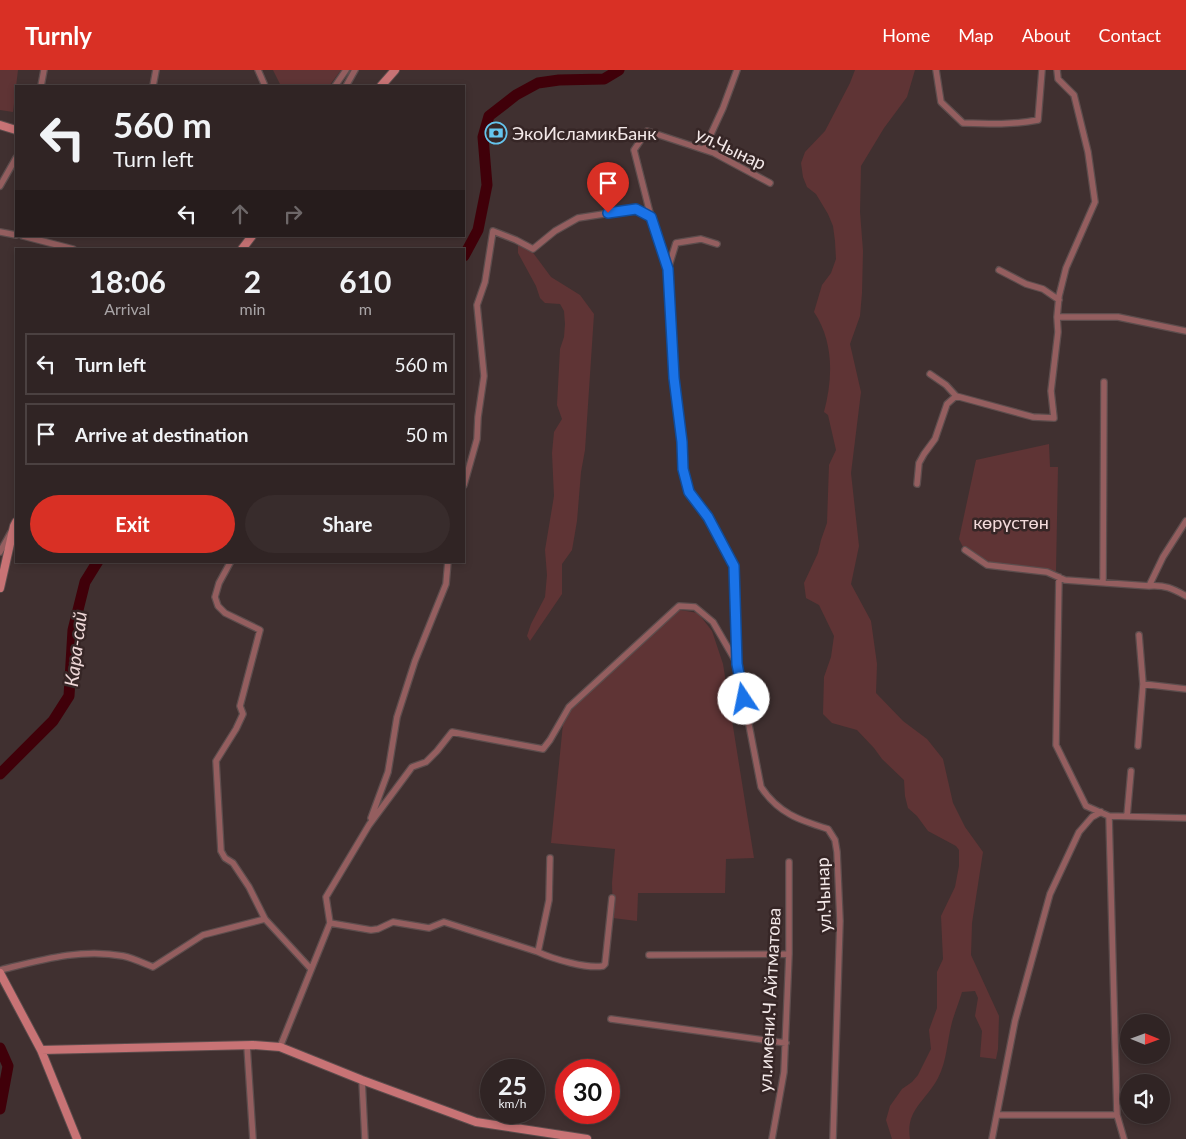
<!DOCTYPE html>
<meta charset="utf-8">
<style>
:root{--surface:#302424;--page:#382c2c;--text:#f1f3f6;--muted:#a8a4a6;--line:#4b4141;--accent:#d93025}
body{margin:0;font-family:Lato,sans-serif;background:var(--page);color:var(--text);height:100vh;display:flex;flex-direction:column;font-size:19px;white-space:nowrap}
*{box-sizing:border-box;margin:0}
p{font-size:16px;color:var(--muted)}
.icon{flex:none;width:28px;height:28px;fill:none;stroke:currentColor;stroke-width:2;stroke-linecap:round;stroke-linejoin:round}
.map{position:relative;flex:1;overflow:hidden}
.side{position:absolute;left:15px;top:178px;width:450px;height:315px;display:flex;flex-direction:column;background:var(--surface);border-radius:0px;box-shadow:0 2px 8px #0003,0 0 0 1px var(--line)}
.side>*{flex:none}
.hud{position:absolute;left:15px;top:15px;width:450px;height:152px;border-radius:0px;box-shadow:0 2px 8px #0003,0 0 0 1px var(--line);background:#302424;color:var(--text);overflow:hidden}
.needle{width:32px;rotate:91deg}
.tools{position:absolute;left:1120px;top:944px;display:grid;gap:10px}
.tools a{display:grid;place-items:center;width:50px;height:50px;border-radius:50%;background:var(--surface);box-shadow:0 2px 8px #0003,0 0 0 1px var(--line);font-size:25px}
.speed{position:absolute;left:480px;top:989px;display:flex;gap:10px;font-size:25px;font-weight:700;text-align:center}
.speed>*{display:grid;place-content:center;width:65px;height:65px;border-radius:50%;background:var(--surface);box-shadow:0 2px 8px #0003,0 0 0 1px var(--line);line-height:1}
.speed small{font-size:12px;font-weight:400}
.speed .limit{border:8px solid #d22;background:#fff;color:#111}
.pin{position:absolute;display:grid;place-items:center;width:42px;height:42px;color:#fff;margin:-51px -21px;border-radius:50% 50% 50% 0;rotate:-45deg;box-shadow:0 0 5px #0007}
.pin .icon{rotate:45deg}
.me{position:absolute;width:55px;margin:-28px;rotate:349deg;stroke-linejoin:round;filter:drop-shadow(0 0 4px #0008)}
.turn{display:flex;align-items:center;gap:18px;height:105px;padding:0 15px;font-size:22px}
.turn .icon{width:65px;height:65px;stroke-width:2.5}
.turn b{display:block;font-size:35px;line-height:42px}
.lanes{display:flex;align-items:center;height:48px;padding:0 15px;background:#0003;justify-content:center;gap:25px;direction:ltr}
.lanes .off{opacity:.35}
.eta{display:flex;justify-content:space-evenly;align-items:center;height:85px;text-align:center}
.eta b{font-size:30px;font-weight:700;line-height:35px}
.cta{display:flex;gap:10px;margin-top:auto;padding:10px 15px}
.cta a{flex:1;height:58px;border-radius:30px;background:var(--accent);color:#fff;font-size:20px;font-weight:700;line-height:58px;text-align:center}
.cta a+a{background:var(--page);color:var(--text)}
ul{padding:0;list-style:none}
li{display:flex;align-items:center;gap:15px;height:62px;margin:0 10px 8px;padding:0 5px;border:2px solid var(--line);border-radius:0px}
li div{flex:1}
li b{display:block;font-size:19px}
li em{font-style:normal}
header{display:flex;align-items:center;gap:30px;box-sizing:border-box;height:70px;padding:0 25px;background:var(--accent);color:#fff}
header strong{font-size:24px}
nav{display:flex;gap:28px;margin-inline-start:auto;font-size:18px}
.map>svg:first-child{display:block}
.green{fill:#5f3435}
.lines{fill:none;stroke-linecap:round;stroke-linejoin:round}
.river{stroke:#400009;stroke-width:11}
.street-casing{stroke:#5d4d4d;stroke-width:8}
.secondary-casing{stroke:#5d4d4d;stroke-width:10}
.street{stroke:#945e5f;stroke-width:5.5}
.secondary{stroke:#c87375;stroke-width:8}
.route-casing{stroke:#114b97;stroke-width:12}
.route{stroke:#1a73e8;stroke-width:9}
.labels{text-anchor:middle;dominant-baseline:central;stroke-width:5;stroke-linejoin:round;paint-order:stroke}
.poi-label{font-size:18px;fill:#f3e8e8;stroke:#362626;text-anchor:start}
.street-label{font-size:18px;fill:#f3e8e8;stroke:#362626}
.park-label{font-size:18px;fill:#f2dada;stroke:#362626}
.water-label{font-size:19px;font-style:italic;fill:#efd8d8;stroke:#362626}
</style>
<header>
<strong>Turnly</strong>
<nav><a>Home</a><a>Map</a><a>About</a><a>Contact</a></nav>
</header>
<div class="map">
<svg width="1186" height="1069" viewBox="0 0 1186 1069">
<rect width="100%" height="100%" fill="#403030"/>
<path class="green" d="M 0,0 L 18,0 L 13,42 L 0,40 Z
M 273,0 L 341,0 L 329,16 L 281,16 Z
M 855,0 L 915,0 L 907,27 L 884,58 L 861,96 L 860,142 L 863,181 L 862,223 L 860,246 L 850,274 L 861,322 L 851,403 L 859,476 L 851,514 L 871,551 L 877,594 L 876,623 L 903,651 L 927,669 L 943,689 L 953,733 L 965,757 L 983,782 L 972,853 L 971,885 L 999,946 L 998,979 L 996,989 L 980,987 L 982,961 L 975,946 L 978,928 L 975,921 L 962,922 C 959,932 955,942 952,952 C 947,971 947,991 938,1008 C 926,1031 905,1040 910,1069 L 892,1069 L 886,1050 L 890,1036 L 902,1019 L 912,1012 L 918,1005 L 931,979 L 929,960 L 937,938 L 937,902 L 943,889 L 941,846 L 955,817 L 959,796 L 959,780 L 956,776 L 928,761 L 917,746 L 908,738 L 905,726 L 904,710 L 882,689 L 874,678 L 857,660 L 832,653 L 823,644 L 824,607 L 831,587 L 834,566 L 819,535 L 806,528 L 804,513 L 818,483 L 821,470 L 827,453 L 829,395 L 836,380 L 828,345 L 824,342 C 833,308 834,272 814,242 L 822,215 L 831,203 L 836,189 L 835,171 L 833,156 L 828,144 L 816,124 L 807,117 L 803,107 L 801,93 L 805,82 L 825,61 L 850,13 Z
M 518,173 L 528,176 L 551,207 L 580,225 L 594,244 L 585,380 L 581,402 L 577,451 L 572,480 L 562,494 L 562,524 L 530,571 L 527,566 L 531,554 L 545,527 L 547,505 L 545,480 L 554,426 L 552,383 L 554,362 L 562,349 L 557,335 L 560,279 L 564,267 L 565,254 L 564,241 L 560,234 L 545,233 L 540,228 L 536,216 L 518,183 Z
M 1049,374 L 1050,397 L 1058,397 L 1056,501 L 1011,502 L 968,487 L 959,469 L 976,390 Z
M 680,540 L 698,543 L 712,561 L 723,594 L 754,788 L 726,789 L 725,823 L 638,823 L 637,851 L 613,848 L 612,813 L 615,779 L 551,773 L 564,644 L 623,588 Z"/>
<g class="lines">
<path class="river" d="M 464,186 L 478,160 L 487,115 L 483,67 L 489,46 L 516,25 L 538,13 L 559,10 L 604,9 L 619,0
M 0,704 L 53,651 L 69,626 L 73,560 L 85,512 L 98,491
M 0,978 L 8,996 L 0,1039"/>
<g class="street-casing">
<path id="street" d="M 258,0 L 265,16
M 936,0 L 941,32 L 963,53 C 989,54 1013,55 1038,50 L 1042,0
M 1057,0 L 1058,9 L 1074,25 L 1088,82 L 1095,132 L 1066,198 L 1059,226 L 1057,247 L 1118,247 L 1186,261
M 41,16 L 44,0
M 153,16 L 156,0
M 335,16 L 346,0
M 346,16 L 355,0
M 704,79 L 723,38 L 737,0
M 770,113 L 714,83 L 647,61 L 634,80 L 651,147 L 668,199 L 674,308 L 682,372 L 683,399 L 689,422 L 708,447 L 734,496 L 737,593 L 761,717 C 778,743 799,750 828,759 L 835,770 L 837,782 L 840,851 L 833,1069
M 0,116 L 16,88
M 0,162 L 16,165
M 23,166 L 73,179
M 668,199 L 676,173 L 701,169 L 717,174
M 999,200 L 1026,214 L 1043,219 L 1059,230
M 930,304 L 946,315 L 956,326 L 1033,347 L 1054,348 L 1051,321 L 1058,262 L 1057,247
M 917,414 L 919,393 L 924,384 L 935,369 L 947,334 L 956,326
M 464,415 L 477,369 L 478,347 L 484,306 L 477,235 L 485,212 L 493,161 L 516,170 L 533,179 L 555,161 L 578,148 L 636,139 L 651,147
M 965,480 L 987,495 L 1047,502 L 1065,510 L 1149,516 C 1165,515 1172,518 1186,526
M 0,482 L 11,462
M 231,491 L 219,513 L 215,527 L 218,536 L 225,543 L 260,560 L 240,636 L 243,644 L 236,659 L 216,691 L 221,781 L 225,788 L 233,793 L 249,817 L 265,849 L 311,899
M 1059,507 L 1056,675 L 1086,736 L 1109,746 L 1186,748
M 1103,512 L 1104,312
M 1149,516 L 1163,487 L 1186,451
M 1139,565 L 1143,614
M 1138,676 L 1143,614 L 1186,619
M 1109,746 L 1117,1045 L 1124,1069
M 1127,746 L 1131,701
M 371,748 L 388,702 L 397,647 L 415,591 L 446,514 L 448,491
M 550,788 L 549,830 L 538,882 C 553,889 587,899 603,896 L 605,894 L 612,828
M 330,853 L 371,860 L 378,859 L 393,852 L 429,858 L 444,852 L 538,882
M 649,885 L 789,884
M 0,900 C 41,890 81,878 123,886 C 133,888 143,893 153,897 L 203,865 L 265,849
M 611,949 L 786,973
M 247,976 L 253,1069
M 280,977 L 330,853 L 326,827 L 369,755 L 412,697 L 426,692 L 437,681 L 452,662 L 543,679 L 550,670 L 569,637 L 679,536 L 695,537 L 713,552 L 735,590
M 362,1010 L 365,1069
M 997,1045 L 1117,1045
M 772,1069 L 784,1002 L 789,884 L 789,792
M 992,1069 L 1015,951 L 1050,824 L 1079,762 L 1092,747 L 1101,742"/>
</g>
<g class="secondary-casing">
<path id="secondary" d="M 381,16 L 395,0
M 0,55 L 16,60
M 242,179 L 252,166
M 0,518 L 14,456 L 16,452
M 0,903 L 41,980 L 77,1069
M 41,980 L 253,975 L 280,977 L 362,1010 L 476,1052 L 587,1069"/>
</g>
<use href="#street" class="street"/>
<use href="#secondary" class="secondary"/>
</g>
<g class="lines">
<g class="route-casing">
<path id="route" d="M 608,143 L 636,139 L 651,147 L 668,199 L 674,308 L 682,372 L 683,399 L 689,422 L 708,447 L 734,496 L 737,594 L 744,629"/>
</g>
<use href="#route" class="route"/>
</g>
<defs>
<g id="bank-ring" transform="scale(1.125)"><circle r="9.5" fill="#362626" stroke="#65c5ee" stroke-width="1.5"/><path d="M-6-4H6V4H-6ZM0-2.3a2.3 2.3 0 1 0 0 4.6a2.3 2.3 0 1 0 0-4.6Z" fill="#65c5ee"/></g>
</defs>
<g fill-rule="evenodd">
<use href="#bank-ring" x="496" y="63"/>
</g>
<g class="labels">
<g class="poi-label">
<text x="512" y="63">ЭкоИсламикБанк</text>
</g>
<g class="street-label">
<text transform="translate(731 78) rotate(25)">ул.Чынар</text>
<text transform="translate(823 825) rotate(-92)">ул.Чынар</text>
<text transform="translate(769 930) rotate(-87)">ул.имени.Ч Айтматова</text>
</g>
<g class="park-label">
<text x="1011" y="452">көрүстөн</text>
</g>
<g class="water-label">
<text transform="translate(75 579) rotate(-83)">Кара-сай</text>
</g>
</g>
</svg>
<div class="tools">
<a><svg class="needle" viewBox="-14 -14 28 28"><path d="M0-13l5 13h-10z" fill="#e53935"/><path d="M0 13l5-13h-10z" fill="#a8a4a6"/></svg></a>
<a><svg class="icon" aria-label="sound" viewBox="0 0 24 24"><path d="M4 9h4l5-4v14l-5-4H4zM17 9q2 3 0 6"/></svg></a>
</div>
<div class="speed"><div>25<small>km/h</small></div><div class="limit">30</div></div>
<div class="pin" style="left:608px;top:143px;background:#d93025"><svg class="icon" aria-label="arrive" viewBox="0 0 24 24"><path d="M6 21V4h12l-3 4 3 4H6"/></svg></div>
<svg class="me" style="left:744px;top:629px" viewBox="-20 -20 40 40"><circle r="19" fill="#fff"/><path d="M0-13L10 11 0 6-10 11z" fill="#1a73e8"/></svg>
<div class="hud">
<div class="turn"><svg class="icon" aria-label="left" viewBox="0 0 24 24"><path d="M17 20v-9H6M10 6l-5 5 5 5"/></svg><div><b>560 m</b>Turn left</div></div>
<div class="lanes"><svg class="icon" aria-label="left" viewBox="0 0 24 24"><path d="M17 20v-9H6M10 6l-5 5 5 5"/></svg><svg class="icon off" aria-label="ahead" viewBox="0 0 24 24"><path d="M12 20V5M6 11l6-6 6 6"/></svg><svg class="icon off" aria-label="right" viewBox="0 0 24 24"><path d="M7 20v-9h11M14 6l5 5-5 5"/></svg></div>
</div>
<section class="side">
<div class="eta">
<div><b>18:06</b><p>Arrival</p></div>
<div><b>2</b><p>min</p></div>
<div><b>610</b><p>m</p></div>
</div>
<ul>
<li><svg class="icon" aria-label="left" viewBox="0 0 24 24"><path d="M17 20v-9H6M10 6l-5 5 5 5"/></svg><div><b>Turn left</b></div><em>560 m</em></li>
<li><svg class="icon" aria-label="arrive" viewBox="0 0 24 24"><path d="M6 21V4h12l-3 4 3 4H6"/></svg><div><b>Arrive at destination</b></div><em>50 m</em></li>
</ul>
<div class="cta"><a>Exit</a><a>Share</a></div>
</section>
</div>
